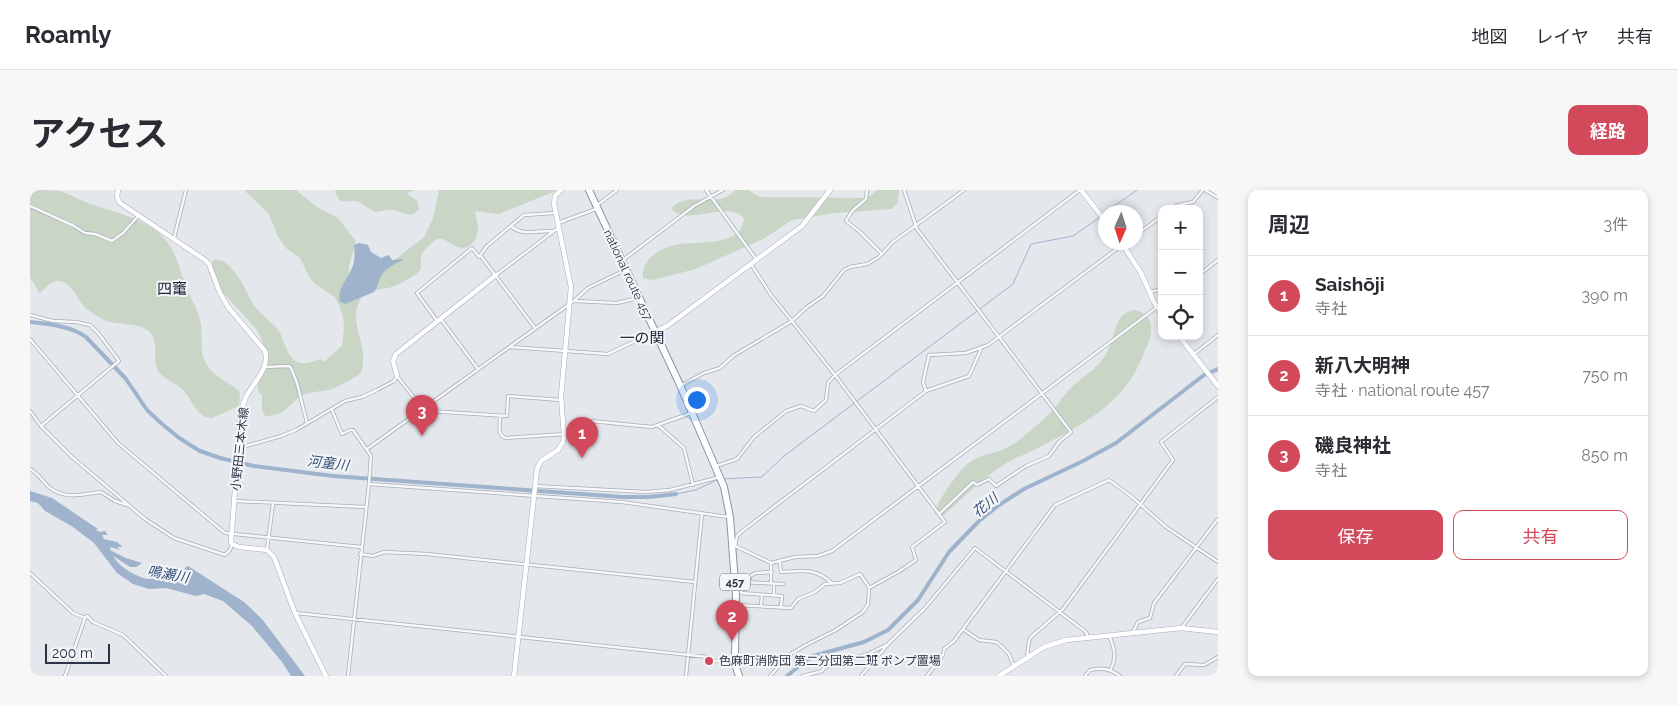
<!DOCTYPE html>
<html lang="ja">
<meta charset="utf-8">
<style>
:root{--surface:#fff;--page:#f7f7f7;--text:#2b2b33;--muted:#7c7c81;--line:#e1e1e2;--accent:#d1495b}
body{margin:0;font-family:Raleway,"Noto Sans JP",sans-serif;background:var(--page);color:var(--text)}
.controls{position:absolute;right:15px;top:15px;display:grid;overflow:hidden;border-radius:10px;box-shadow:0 2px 8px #0003}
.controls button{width:45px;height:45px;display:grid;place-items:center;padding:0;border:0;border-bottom:1px solid var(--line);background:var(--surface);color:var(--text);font:25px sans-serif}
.compass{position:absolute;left:1068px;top:15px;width:45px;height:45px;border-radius:50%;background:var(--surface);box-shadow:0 2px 8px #0003;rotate:183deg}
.scale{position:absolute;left:15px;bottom:12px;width:65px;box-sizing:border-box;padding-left:5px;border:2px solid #2b3445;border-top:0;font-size:14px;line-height:18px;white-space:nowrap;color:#2b3445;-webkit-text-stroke:4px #f4f6f9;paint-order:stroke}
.you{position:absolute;left:666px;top:209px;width:18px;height:18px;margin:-12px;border:4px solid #fff;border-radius:50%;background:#1a73e8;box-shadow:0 0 0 8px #1a73e833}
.badge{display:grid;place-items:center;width:32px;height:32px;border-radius:50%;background:var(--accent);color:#fff;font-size:16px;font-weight:700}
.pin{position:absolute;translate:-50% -41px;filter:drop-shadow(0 1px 2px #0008)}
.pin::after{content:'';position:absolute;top:26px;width:18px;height:15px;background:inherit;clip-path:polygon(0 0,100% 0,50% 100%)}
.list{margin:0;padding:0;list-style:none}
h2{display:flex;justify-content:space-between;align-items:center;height:65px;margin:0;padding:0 20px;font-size:21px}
h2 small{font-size:16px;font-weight:400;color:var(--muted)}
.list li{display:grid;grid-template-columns:32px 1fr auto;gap:15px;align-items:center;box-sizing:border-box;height:80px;padding:0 20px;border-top:1px solid var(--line)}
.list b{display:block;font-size:19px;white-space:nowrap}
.list p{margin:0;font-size:16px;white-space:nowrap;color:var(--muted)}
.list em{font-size:16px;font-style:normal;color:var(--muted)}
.actions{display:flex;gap:10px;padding:15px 20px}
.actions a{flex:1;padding:11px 0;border:1px solid var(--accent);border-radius:10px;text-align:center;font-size:18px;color:var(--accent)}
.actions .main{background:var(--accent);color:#fff}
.icon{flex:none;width:28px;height:28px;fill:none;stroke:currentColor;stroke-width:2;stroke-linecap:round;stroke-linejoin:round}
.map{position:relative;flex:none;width:1188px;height:486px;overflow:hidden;border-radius:10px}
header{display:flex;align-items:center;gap:30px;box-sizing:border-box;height:70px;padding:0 25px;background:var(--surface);border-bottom:1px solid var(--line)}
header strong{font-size:24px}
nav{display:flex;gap:28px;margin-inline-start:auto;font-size:18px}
.intro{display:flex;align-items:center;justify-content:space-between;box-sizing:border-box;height:120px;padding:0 30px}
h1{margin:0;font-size:35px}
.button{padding:12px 22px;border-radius:10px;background:var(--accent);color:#fff;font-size:18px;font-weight:700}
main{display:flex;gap:30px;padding:0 30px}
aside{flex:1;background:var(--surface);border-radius:10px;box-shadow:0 2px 8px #0003}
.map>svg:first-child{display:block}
.green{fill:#c9d6c5}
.water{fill:#9fb4cc}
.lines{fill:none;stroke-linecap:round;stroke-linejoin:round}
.stream{stroke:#9fb4cc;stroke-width:1}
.river{stroke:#9fb4cc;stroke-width:4}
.street-casing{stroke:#a9aeb7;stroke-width:4}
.secondary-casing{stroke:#a9aeb7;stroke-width:5.5}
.highway-casing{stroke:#8b94a3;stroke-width:8}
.street{stroke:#f7f8fa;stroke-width:2.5}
.secondary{stroke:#fff;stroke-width:4.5}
.highway{stroke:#fff;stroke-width:6}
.poi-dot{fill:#d1495b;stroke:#f4f6f9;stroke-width:2}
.labels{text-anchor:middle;stroke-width:4;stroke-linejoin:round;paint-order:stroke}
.shield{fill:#f4f6f9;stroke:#676e7b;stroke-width:1}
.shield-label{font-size:11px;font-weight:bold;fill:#2b3445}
.street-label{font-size:12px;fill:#2b3445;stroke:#f4f6f9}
.poi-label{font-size:12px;fill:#2b3445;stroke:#f4f6f9;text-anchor:start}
.water-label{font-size:14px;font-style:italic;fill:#34527a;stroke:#f4f6f9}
.quarter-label{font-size:15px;fill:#1d2536;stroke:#f4f6f9}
</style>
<header>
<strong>Roamly</strong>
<nav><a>地図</a><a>レイヤ</a><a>共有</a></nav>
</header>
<div class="intro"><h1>アクセス</h1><a class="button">経路</a></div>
<main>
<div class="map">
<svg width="1188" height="486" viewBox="0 0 1188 486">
<rect width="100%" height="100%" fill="#e4e7ec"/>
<path class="green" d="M0 0C9 0 22 0 30 1 40 4 49 10 58 13 82 22 112 27 131 45 145 58 149 78 156 96 160 107 166 116 169 127 175 143 167 160 177 175 184 187 199 192 209 201L210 207 209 216 182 228C167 228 162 210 153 200 146 192 132 190 127 179 123 168 128 155 122 145 112 130 86 137 72 129 66 125 58 121 53 115 47 108 41 92 30 91 21 89 16 99 9 103L4 93 0 88Z
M214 0H266L287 17 308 28 325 50C326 63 315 74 320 87L344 86 394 47 403 29 409 0H528L469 24 445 21C446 27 448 34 448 40 447 52 437 62 425 56 420 54 414 47 408 49 404 50 401 54 399 56 382 70 399 74 386 84 379 89 370 94 362 97 352 100 340 98 333 106 316 126 336 152 333 173 333 177 331 181 330 184 321 189 311 196 302 199 292 202 280 201 271 206 257 216 255 226 235 226L232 219V204H230C224 196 232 188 234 179 237 167 234 152 228 142 219 128 181 94 179 82 179 77 182 73 185 69 207 72 215 103 226 118 232 127 245 133 250 143 254 151 257 164 264 170 271 176 283 172 290 169L294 172 312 156 314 138 313 126 309 115 305 107 285 94 279 87 270 68 257 59 248 47 239 24Z
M305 0H385L377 3 387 11 389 19C381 30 373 21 362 20 357 19 351 22 345 22 340 20 336 16 331 13 320 7 309 19 305 0Z
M705 0H718L729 7 834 8 840 6 847 0H869L868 12 862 19 805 23 762 30 735 48 666 79 623 90 613 88C612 80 615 73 621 67 627 62 633 58 641 56 663 49 711 60 714 28 697 10 661 36 642 20L643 16C664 0 689 20 705 0Z
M1104 120C1115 122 1122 128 1121 140 1121 149 1116 157 1113 165 1095 215 1048 237 1004 260 993 265 981 270 970 277 950 291 933 308 915 324L911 326 905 324C905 313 931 278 940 272 951 264 965 264 976 258 990 251 1003 239 1015 228 1025 220 1031 208 1040 199 1052 186 1069 179 1077 162 1085 148 1084 123 1104 120Z"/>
<path class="water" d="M329 53 338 55 341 62 351 68 359 65 362 70 373 69V70C366 73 357 78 353 83 349 88 348 97 344 102L315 114 310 112C306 100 318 89 322 78 325 71 325 63 324 55Z
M0 301 22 308 68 339 66 340 70 342 75 341 78 345H72L74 349 87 352 93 357H87L90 360 81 357 80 360 96 368 112 373 106 377H100L83 366C89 377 106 387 118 389 122 387 126 385 130 384 139 381 150 384 158 376L214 412 232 429 275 486H261L252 472 222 436 193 411 174 404 166 406 136 398 119 399 103 394 87 383 64 353 43 337 15 321 8 313 0 311Z"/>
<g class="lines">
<path class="stream" d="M1076 22 1107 0
M692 289 731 287 734 285 754 266 983 94 1001 54 1043 46 1076 23
M646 304 666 300 689 289"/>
<path class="river" d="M0 132C18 134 41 136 56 147L96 189 117 220 132 234 148 247 160 255 170 261 190 268 224 276 303 286 593 307H619L646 304
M757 486 775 471 783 466 834 452 858 440 888 410 919 362 949 331 969 315 994 299 1053 271 1086 253 1174 185 1188 179"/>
<g class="street-casing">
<path id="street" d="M676 0 726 69
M837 0 836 9 822 21 816 31 829 41 852 64
M874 0 887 39 1041 242 1029 252 1019 266 996 276 966 296 959 289 947 295 943 292 909 324
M1175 0 1188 8
M0 16 44 36 55 43 65 44 82 51 93 43 109 25
M566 16 587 0
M1142 19 1148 15 1163 12 1173 0
M528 33 566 19
M481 36C492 47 509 40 523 41
M1106 45 1132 26
M144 48 156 0
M450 65 505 138
M593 70 664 16 693 0
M721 74 741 105 805 185 915 332 882 357 886 370 868 382 839 398
M466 85 528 38
M1169 85 1188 70
M1120 102 1132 99
M545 111 587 113 608 108
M0 125 23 131 46 132 60 135 69 144 89 171 11 236
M410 128 448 179
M407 131 387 103 442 58 449 67 457 56 494 25 525 23
M0 149 88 253 195 343 331 357
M480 157 578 164 624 142
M1164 164 1188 145
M234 177 259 176 261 178 267 193 277 233
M652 195 674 183 690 178 703 166 762 131 777 117 793 106 814 80 820 77 837 74 849 67 863 52 934 0
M896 201 893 192 899 165 936 163 958 155 1096 52
M302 220 312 244 320 240H323L341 266 339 294 318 486
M0 221 11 236 42 267 115 329 144 348 195 365 200 360 202 354
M470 226C470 234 467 246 476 248L551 243 554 242 561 231 622 237 661 223
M629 236 654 258 663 295
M209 258 251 246 266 240 315 211 332 207 347 200 364 191 367 186 393 219 399 221 477 226 478 206 531 210
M337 259 545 110 558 98 595 80
M686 276 707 269 724 247 756 221 771 216 784 221 796 210 798 193 805 185 1050 0
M0 279C11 285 12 292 20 298 36 310 54 304 71 302L85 311 97 315
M339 294 592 312 698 327
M505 296 616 302 640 300 690 287
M205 311 336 317
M703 355 741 373 765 367 788 366 802 361 1127 117
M705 356 707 346 711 342 896 201 939 186 952 157
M237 359 243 314
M330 364 343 366 354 362 397 364 665 392
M741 373V393
M750 373 751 382C772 381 784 377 802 393
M0 383 43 423 55 428 57 426 63 432 93 445 136 486
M720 393V386L726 383 742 382
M744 405V394
M707 415 761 418 768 409 785 402 795 394 810 393 830 384 839 397V402L838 414 833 422 806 440 776 455 759 465 740 486
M731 416 732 405
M751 417 752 406 711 403 712 392 754 394
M266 423 678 467 683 471 704 472
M1152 437 1188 389
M933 439 949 450 966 452 970 455 979 464 984 477
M1103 442 1108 432 1120 428 1124 413 1188 329
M1079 445C1084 457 1087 467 1081 479
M997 468 999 451 1001 447 1033 419 1143 270 1131 252 1188 207
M35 486 55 428
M656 486 672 324
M773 486 792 481 794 478 806 473 838 464 858 454
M831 486 859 453 895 418 945 358 1056 442 1058 447
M897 486 913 465 914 459 924 451 1025 315 1079 290 1102 307 1136 337 1188 372
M1055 486 1060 480C1073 477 1080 479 1090 486
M1146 486 1155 474 1174 475 1188 467"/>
</g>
<g class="secondary-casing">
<path id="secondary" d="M88 0 87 7 90 13 175 70 179 74 190 103 198 117 235 161C240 178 224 192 217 205 214 210 213 216 211 221L201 352 202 354 209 357 237 360 244 367 265 423 296 486
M1051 0 1076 32
M1091 52 1111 83 1124 112 1132 124
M624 142 637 136 772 36 800 0
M1149 146 1188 196
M367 186 363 171 366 164 466 85
M484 486 507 279 511 271 528 260 533 252 534 246 531 206 541 97 524 14 525 6 531 0
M969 486 1014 457 1036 450 1151 438 1188 442"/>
</g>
<g class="highway-casing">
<path id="highway" d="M559 0 650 195 694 297 700 327 706 406 705 466 706 477 709 486"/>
</g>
<use href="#street" class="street"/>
<use href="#secondary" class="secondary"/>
<use href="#highway" class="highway"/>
</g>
<circle class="poi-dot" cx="679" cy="471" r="5"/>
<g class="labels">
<rect class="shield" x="690" y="383.5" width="30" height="17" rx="4"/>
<g class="shield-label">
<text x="705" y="396">457</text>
</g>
<g class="street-label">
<text transform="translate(598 85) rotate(65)" y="4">national route 457</text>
<text transform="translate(210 259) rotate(-84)" y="4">小野田三本木線</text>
</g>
<g class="poi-label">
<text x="689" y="475">色麻町消防団 第二分団第二班 ポンプ置場</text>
</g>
<g class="water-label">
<text transform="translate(298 273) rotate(7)" y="5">河童川</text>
<text transform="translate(955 315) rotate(-39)" y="5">花川</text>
<text transform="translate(138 384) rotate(10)" y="5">鳴瀬川</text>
</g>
<g class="quarter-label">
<text x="142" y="104">四竃</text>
<text x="612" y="153">一の関</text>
</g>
</g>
</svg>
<div class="controls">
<button>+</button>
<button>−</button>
<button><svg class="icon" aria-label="locate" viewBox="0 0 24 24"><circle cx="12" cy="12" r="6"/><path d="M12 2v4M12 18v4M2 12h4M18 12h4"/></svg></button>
</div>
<svg class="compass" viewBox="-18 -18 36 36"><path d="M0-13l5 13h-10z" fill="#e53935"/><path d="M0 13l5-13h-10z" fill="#7c7c81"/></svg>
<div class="scale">200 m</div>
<div class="you"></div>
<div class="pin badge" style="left:552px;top:268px">1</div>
<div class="pin badge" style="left:702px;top:451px">2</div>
<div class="pin badge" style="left:392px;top:246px">3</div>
</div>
<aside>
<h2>周辺<small>3件</small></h2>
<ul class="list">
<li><span class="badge">1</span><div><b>Saishōji</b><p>寺社</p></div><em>390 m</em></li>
<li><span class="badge">2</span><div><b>新八大明神</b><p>寺社 · national route 457</p></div><em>750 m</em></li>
<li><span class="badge">3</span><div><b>磯良神社</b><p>寺社</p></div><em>850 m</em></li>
</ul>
<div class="actions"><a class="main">保存</a><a>共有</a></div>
</aside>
</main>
